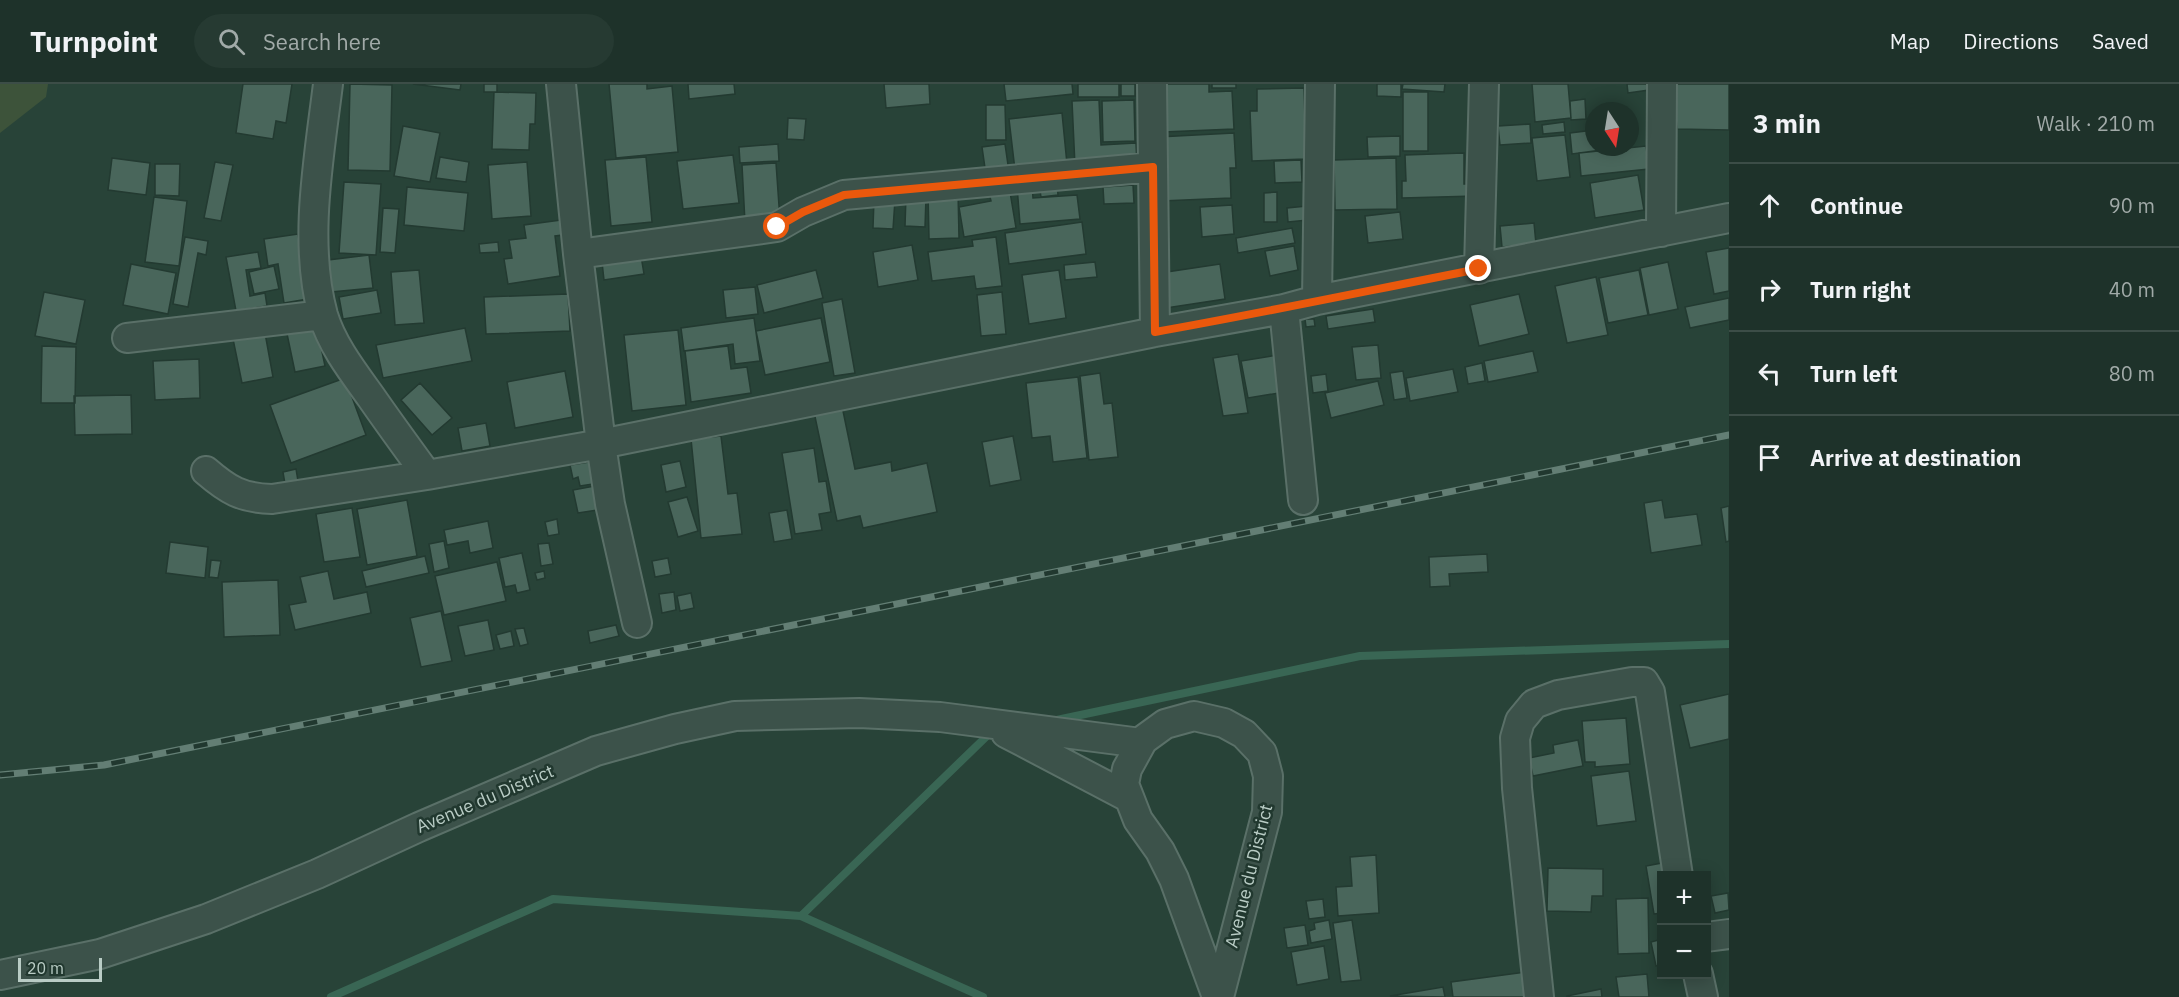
<!DOCTYPE html>
<meta charset="utf-8">
<style>
:root{--surface:#1e322a;--page:#263a32;--text:#f1f3f6;--muted:#a1aaa8;--line:#3c4d47}
body{margin:0;font-family:"IBM Plex Sans",sans-serif;background:var(--page);color:var(--text)}
.controls{position:absolute;right:18px;bottom:18px;display:grid;overflow:hidden;border-radius:0px;box-shadow:0 3px 15px #0003}
.controls button{width:54px;height:54px;display:grid;place-items:center;padding:0;border:0;border-bottom:2px solid var(--line);background:var(--surface);color:var(--text);font:30px sans-serif}
.compass{position:absolute;left:1585px;top:18px;width:54px;height:54px;border-radius:50%;background:var(--surface);box-shadow:0 3px 15px #0003;rotate:168deg}
.scale{position:absolute;left:18px;bottom:15px;width:84px;box-sizing:border-box;padding-left:6px;border:3px solid #b9ccc5;border-top:0;font-size:16px;line-height:21px;white-space:nowrap;color:#b9ccc5;-webkit-text-stroke:4px #21382f;paint-order:stroke}
.stop{position:absolute;width:18px;height:18px;margin:-14px;border:4px solid #ea580c;border-radius:50%;background:#fff}
.stop.end{background:#ea580c;border-color:#fff;box-shadow:0 2px 6px #0008}
.list{margin:0;padding:0;list-style:none}
h2{display:flex;justify-content:space-between;align-items:center;height:78px;margin:0;padding:0 24px;font-size:26px}
h2 small{font-size:20px;font-weight:400;color:var(--muted)}
.list li{display:grid;grid-template-columns:39px 1fr auto;gap:18px;align-items:center;box-sizing:border-box;height:84px;padding:0 24px;border-top:2px solid var(--line)}
.list b{display:block;font-size:22px;white-space:nowrap}
.list em{font-size:20px;font-style:normal;color:var(--muted)}
.icon{flex:none;width:33px;height:33px;fill:none;stroke:currentColor;stroke-width:2;stroke-linecap:round;stroke-linejoin:round}
.map{position:relative;flex:none;width:1729px;height:913px;overflow:hidden}
header{display:flex;align-items:center;gap:36px;box-sizing:border-box;height:84px;padding:0 30px;background:var(--surface);border-bottom:2px solid var(--line)}
header strong{font-size:28px}
nav{display:flex;gap:33px;margin-inline-start:auto;font-size:21px}
.search{width:420px;height:54px;background:var(--page);display:flex;align-items:center;gap:15px;box-sizing:border-box;padding:0 21px;border-radius:33px;color:var(--muted);font-size:22px}
main{display:flex}
aside{flex:1;background:var(--surface)}
.map>svg:first-child{display:block}
.green{fill:#3d533a}
.lines{fill:none;stroke-linecap:round;stroke-linejoin:round}
.stream{stroke:#396654;stroke-width:8}
.building{fill:#49665b;stroke:#233a31;stroke-width:1.5}
.street-casing{stroke:#5a7068;stroke-width:32}
.street{stroke:#3c524a;stroke-width:28}
.rail-casing{stroke:#637e74;stroke-width:7}
.rail{stroke:#21382f;stroke-width:4.5;stroke-dasharray:14;stroke-linecap:butt}
.route{stroke:#ea580c;stroke-width:8}
.labels{text-anchor:middle;stroke-width:5;stroke-linejoin:round;paint-order:stroke}
.street-label{font-size:18px;fill:#b9ccc5;stroke:#21382f}
</style>
<header>
<strong>Turnpoint</strong>
<div class="search"><svg class="icon" aria-label="search" viewBox="0 0 24 24"><circle cx="10" cy="10" r="6"/><path d="M15 15l6 6"/></svg>Search here</div>
<nav><a>Map</a><a>Directions</a><a>Saved</a></nav>
</header>
<main>
<div class="map">
<svg width="1729" height="913" viewBox="0 0 1729 913">
<rect width="100%" height="100%" fill="#284338"/>
<path class="green" d="M0 0H48L46 13 0 49Z"/>
<g class="lines">
<path class="stream" d="M1052 637 1360 572 1729 560
M801 832 989 650 996 649
M331 913 553 815 801 832 983 913"/>
</g>
<path class="building" d="M243 0H292L286 39 276 37 273 55 236 49Z
M350 0 392 1 390 87 348 86Z
M413 0H461L460 6Z
M484 0H497V8H484Z
M609 0H647V5L672 2 678 68 616 74Z
M688 0H734L735 10 689 15Z
M884 0H929L930 20 886 24Z
M1004 0H1072L1073 10 1006 17Z
M1078 0H1119V13H1078Z
M1121 0H1135V12H1121Z
M1161 0H1209V8L1232 7 1234 45 1163 48Z
M1212 0H1236V4H1212Z
M1377 0H1401V13L1377 12Z
M1403 0H1445L1444 8 1402 5Z
M1532 0H1568L1571 34 1535 38Z
M1627 0H1649V6L1628 9Z
M1673 0H1729V46L1677 45Z
M1304 4 1306 75 1252 77 1250 27H1257V5Z
M494 8 536 9 535 40H530L529 66 492 65Z
M1403 8H1428V67H1403Z
M1585 15 1586 35 1571 36 1570 17Z
M1099 16 1101 61 1136 59 1137 80 1075 82 1072 17Z
M1134 16 1135 57 1103 58 1102 17Z
M986 21H1005L1006 56H986Z
M1062 29 1067 80 1015 86 1009 35Z
M788 34 806 35 804 56 787 55Z
M1564 38 1565 48 1543 50 1542 41Z
M1530 40 1531 59 1500 61 1498 42Z
M403 42 440 49 430 98 394 92Z
M1594 46V63H1608L1609 65 1572 70 1570 49Z
M1234 49 1236 84H1230L1231 114 1161 117 1158 53Z
M1565 51 1570 93 1537 97 1532 54Z
M1400 52V72L1368 73 1367 53Z
M778 60 779 77 740 79 739 63Z
M1005 60 1009 88 986 91 982 63Z
M1646 62 1649 85 1581 92 1579 69Z
M1464 69V100H1476V112L1402 114V97H1406L1405 71Z
M733 71 739 119 683 125 677 77Z
M440 73 469 78 466 98 436 94Z
M646 73 652 138 611 142 605 76Z
M112 74 150 79 146 111 108 106Z
M1396 74 1397 125 1335 126 1334 76Z
M1301 76 1302 98 1275 99 1274 77Z
M215 78 233 81 221 137 204 134Z
M527 78 531 132 492 135 488 81Z
M776 79 780 136 745 139 742 81Z
M155 80H180L179 112 155 111Z
M1638 91 1644 126 1595 134 1590 99Z
M344 98 381 100 376 171 339 169Z
M1057 99 1058 111 1041 113 1039 100Z
M1032 101 1033 114 1077 111 1080 135 1020 140 1017 102Z
M1133 101 1134 119 1104 120 1103 103Z
M1009 102 1016 144 964 153 959 123 991 117 988 105Z
M407 103 468 109 464 147 404 141Z
M958 107 959 154 929 155 928 108Z
M1277 108V138H1264V109Z
M906 112 926 113 925 143 905 142Z
M154 113 187 117 179 182 145 178Z
M874 115 895 116 893 145 873 144Z
M1232 121 1234 150 1202 153 1200 123Z
M1307 122 1308 136 1288 138 1287 124Z
M383 124 399 125 395 169 380 168Z
M1400 128 1403 155 1368 159 1365 132Z
M561 136 563 151 555 152 560 192 508 200 504 175 512 174 509 156 526 154 524 141Z
M1082 138 1086 170 1009 180 1005 149Z
M1534 139 1536 160 1502 163 1500 142Z
M1292 144 1295 159 1238 169 1236 154Z
M298 150 308 215 284 219 278 180 268 182 264 155Z
M185 153 208 157 206 171 198 169 188 223 173 220Z
M996 153 1002 202 976 205 974 192 932 197 928 168 973 162 972 156Z
M498 158 499 168 480 169 479 160Z
M912 161 918 196 878 203 873 168Z
M1294 162 1298 186 1270 192 1265 167Z
M1729 164V207L1714 210 1706 168Z
M258 168 261 184 246 186 250 212 265 209 267 222 236 227 226 173Z
M369 171 373 204 331 208 328 176Z
M641 172 644 190 604 196 602 178Z
M1095 178 1097 193 1065 196 1064 181Z
M1668 178 1678 225 1649 231 1640 184Z
M131 180 176 189 168 230 123 221Z
M1220 180 1225 215 1166 224 1160 189Z
M274 182 279 205 254 210 249 188Z
M419 186 424 239 395 241 391 188Z
M816 186 823 214 764 229 757 201Z
M1059 186 1066 234 1029 240 1022 191Z
M1639 186 1648 231 1608 239 1599 194Z
M1596 193 1608 251 1567 259 1555 202Z
M755 203 758 230 726 234 723 206Z
M377 206 381 229 343 235 339 213Z
M44 208 85 216 76 260 35 252Z
M1002 208 1006 250 981 252 977 211Z
M568 210 570 247 486 250 484 213Z
M1519 210 1529 250 1479 262 1470 221Z
M1729 214V236L1690 244 1685 223Z
M842 215 855 289 834 292 822 219Z
M1373 225 1375 238 1328 245 1326 232Z
M754 234 760 277 735 280 733 260 684 267 681 244Z
M821 234 830 278 765 291 756 247Z
M1305 235H1314L1315 242 1306 243Z
M316 239 325 282 295 288 286 245Z
M465 244 472 277 383 294 376 261Z
M678 246 686 321 632 327 624 251Z
M265 249 273 293 242 299 233 255Z
M1378 261 1381 294 1356 296 1352 263Z
M42 262 76 263 75 319H41Z
M728 262 731 285 747 283 751 309 691 318 685 267Z
M1533 267 1538 288 1488 298 1484 277Z
M1238 270 1248 329 1223 332 1213 274Z
M1278 271 1285 308 1248 314 1241 277Z
M199 275 200 314 155 316 153 277Z
M1482 279 1485 297 1468 300 1465 283Z
M1453 285 1458 308 1410 317 1406 294Z
M565 287 573 333 515 344 507 298Z
M1403 287 1407 314 1394 316 1390 289Z
M1100 289 1104 320 1112 319 1118 373 1089 376 1080 292Z
M1326 290 1328 307 1313 309 1311 292Z
M1078 293 1087 374 1053 378 1050 352 1032 354 1026 299Z
M345 294 366 351 291 379 270 321Z
M1378 297 1384 321 1331 334 1325 309Z
M420 299 452 334 432 351 401 316Z
M131 311 132 350 75 351 74 312Z
M842 322 855 385 891 378 892 387 927 379 937 428 863 444 860 432 837 437 814 328Z
M486 339 490 362 462 367 458 344Z
M721 352 728 410 737 409 742 450 701 454 691 355Z
M1013 352 1021 396 990 402 982 358Z
M814 364 819 398 826 397 831 428 819 430 822 446 795 450 782 369Z
M680 377 686 403 666 408 661 381Z
M589 378 593 400 580 402 578 393 573 395 570 381Z
M296 385 298 397 285 400 283 388Z
M600 401 604 425 578 429 573 406Z
M687 413 698 447 678 453 668 418Z
M407 416 417 472 367 481 357 425Z
M1662 416 1665 434 1697 430 1702 461 1651 469 1644 419Z
M1729 422V457L1726 458 1721 424Z
M352 424 360 473 324 478 316 430Z
M787 426 792 455 774 458 769 429Z
M557 435 559 450 548 452 545 438Z
M488 437 493 464 470 469 468 457 447 461 444 446Z
M444 457 449 484 434 488 429 460Z
M170 458 208 463 205 494 166 489Z
M549 459 553 480 541 482 538 460Z
M522 469 530 506 517 509 515 501 505 503 499 474Z
M1487 470 1488 488 1449 490 1450 502 1430 503 1429 473Z
M425 472 429 489 366 503 362 487Z
M668 474 671 490 655 493 652 477Z
M211 476 221 477 218 494 209 493Z
M497 478 506 517 444 531 435 492Z
M328 487 334 515 367 508 371 529 295 546 289 521 306 518 300 493Z
M544 487 545 494 537 496 535 489Z
M278 496 280 551 224 553 222 498Z
M674 508 676 526 662 529 659 510Z
M691 509 694 524 680 527 677 512Z
M441 527 452 577 421 583 410 534Z
M488 536 494 566 465 572 458 542Z
M616 541 619 552 590 559 588 547Z
M524 544 528 560 520 562 515 545Z
M511 547 514 562 500 565 496 551Z
M1729 610V655L1690 664 1680 621Z
M1626 634 1630 680 1595 683V678H1585L1582 637Z
M1578 656 1583 682 1533 692 1529 674 1554 669 1553 661Z
M1629 687 1636 737 1597 742 1591 692Z
M1376 771 1379 829 1338 832 1336 803 1352 802 1350 773Z
M1662 779 1664 792H1662V829L1654 830 1646 782Z
M1548 784 1603 785V812H1592L1591 828 1547 827Z
M1728 809 1729 826 1715 829 1711 812Z
M1648 814 1649 869 1618 870 1616 815Z
M1323 815 1325 833 1309 835 1306 817Z
M1329 836 1332 855 1311 859 1309 847 1315 845 1314 839Z
M1352 836 1361 896 1341 898 1333 839Z
M1305 841 1308 861 1287 864 1284 844Z
M1662 855V881L1656 882 1651 858Z
M1324 862 1329 895 1297 901 1291 868Z
M1526 888 1530 913H1453L1451 898Z
M1647 890 1649 913H1619L1616 893Z
M1443 903 1445 913 1390 912Z
M1601 905 1602 913H1567V912Z"/>
<g class="lines">
<g class="street-casing">
<path id="street" d="M328 0C319 74 303 158 323 231 332 261 353 288 371 313 389 339 408 365 427 391
M561 0 578 170 601 360 610 420 637 539
M1152 0 1155 248
M1661 148 1662 0
M578 170 777 143 803 128 844 111 1153 83
M1479 185 1484 0
M1317 216 1320 0
M1284 225 1303 416
M127 254 323 231
M206 387C228 406 241 414 272 415L427 391 601 360 1155 248 1284 225 1317 216 1729 134
M1006 649 1128 713
M1706 853 1729 850
M1698 890 1703 913
M0 891 100 870 206 835 317 790 419 743 596 667 675 645 735 632 859 629 940 633 1141 659
M1217 913 1174 795 1160 767 1138 736 1124 700 1127 685 1143 656 1165 640 1194 632 1224 639 1244 650 1262 669 1268 692 1267 728 1219 913
M1539 913 1517 704 1515 654 1520 637 1534 620 1558 611 1632 598H1644L1650 608 1678 792"/>
</g>
<use href="#street" class="street"/>
<g class="rail-casing">
<path id="rail" d="M0 691 104 681 1729 351"/>
</g>
<use href="#rail" class="rail"/>
</g>
<g class="lines">
<path class="route" d="M777 143 803 128 844 111 1153 83 1155 248C1263 229 1371 206 1479 185"/>
</g>
<g class="labels">
<g class="street-label">
<text transform="translate(485 715) rotate(-23)" y="6">Avenue du District</text>
<text transform="translate(1249 792) rotate(-76)" y="6">Avenue du District</text>
</g>
</g>
</svg>
<div class="controls">
<button>+</button>
<button>−</button>
</div>
<svg class="compass" viewBox="-18 -18 36 36"><path d="M0-13l5 13h-10z" fill="#e53935"/><path d="M0 13l5-13h-10z" fill="#a1aaa8"/></svg>
<div class="scale">20 m</div>
<div class="stop" style="left:777px;top:143px"></div>
<div class="stop end" style="left:1479px;top:185px"></div>
</div>
<aside>
<h2>3 min<small>Walk · 210 m</small></h2>
<ul class="list">
<li><svg class="icon" aria-label="ahead" viewBox="0 0 24 24"><path d="M12 20V5M6 11l6-6 6 6"/></svg><div><b>Continue</b></div><em>90 m</em></li>
<li><svg class="icon" aria-label="right" viewBox="0 0 24 24"><path d="M7 20v-9h11M14 6l5 5-5 5"/></svg><div><b>Turn right</b></div><em>40 m</em></li>
<li><svg class="icon" aria-label="left" viewBox="0 0 24 24"><path d="M17 20v-9H6M10 6l-5 5 5 5"/></svg><div><b>Turn left</b></div><em>80 m</em></li>
<li><svg class="icon" aria-label="arrive" viewBox="0 0 24 24"><path d="M6 21V4h12l-3 4 3 4H6"/></svg><div><b>Arrive at destination</b></div></li>
</ul>
</aside>
</main>
